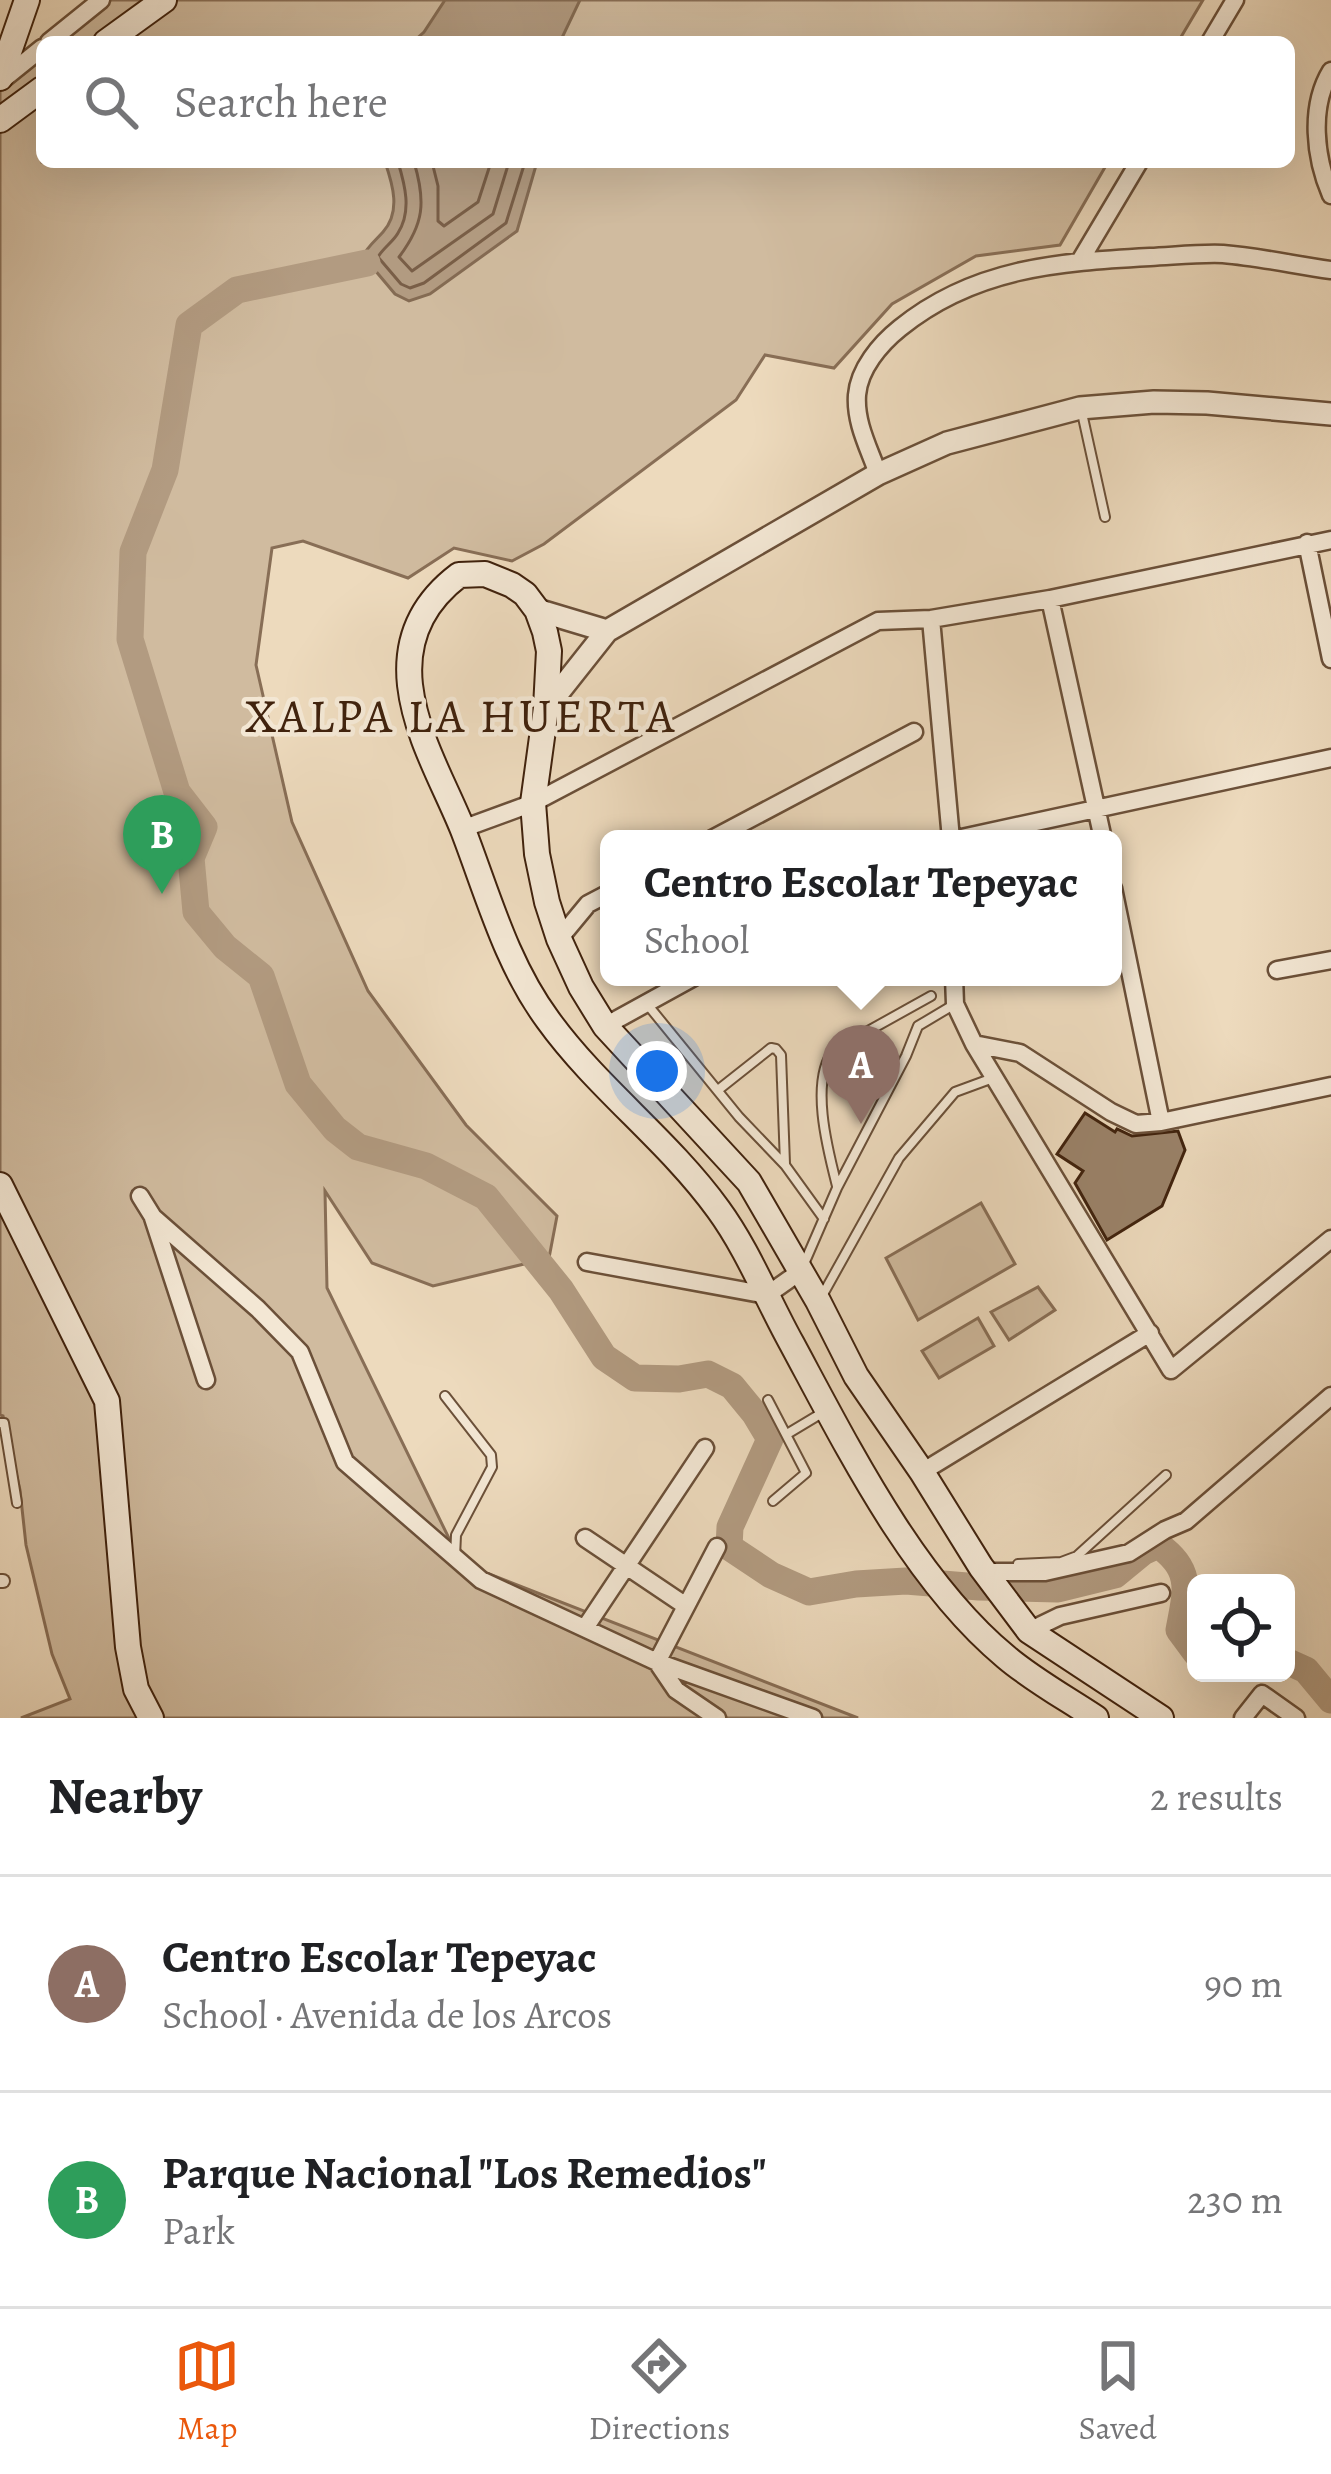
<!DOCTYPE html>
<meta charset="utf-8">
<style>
:root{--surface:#fff;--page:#f2f2f2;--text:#202124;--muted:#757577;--line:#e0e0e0;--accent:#ea580c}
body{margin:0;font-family:Alegreya,serif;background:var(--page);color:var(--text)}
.controls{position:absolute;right:36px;bottom:36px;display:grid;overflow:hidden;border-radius:18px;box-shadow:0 12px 48px #0002}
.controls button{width:108px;height:108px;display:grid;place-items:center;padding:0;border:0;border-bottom:3px solid var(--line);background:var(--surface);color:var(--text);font:60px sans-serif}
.you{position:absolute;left:657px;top:1071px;width:42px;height:42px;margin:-30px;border:9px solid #fff;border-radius:50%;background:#1a73e8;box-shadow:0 0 0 18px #1a73e833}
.badge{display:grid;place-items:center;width:78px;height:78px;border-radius:50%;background:var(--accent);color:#fff;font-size:39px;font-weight:700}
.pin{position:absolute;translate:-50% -99px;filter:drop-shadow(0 3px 6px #0008)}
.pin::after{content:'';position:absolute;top:63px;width:42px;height:36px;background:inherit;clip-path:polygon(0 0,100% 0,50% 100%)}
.popup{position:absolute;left:600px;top:830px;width:522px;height:156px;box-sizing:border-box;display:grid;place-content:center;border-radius:18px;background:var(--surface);filter:drop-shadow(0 3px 9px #0005);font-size:39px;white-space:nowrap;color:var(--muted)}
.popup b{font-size:45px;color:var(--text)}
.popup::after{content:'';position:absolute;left:50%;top:100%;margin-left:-24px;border:24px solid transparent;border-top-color:var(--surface)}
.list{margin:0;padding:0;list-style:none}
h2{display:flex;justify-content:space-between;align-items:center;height:156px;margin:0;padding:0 48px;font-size:51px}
h2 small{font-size:39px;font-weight:400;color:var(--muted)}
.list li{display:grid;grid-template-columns:78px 1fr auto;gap:36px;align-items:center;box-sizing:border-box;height:216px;padding:0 48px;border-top:3px solid var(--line)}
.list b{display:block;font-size:45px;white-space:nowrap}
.list p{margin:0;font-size:39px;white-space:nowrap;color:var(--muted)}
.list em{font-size:39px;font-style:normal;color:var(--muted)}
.icon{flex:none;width:66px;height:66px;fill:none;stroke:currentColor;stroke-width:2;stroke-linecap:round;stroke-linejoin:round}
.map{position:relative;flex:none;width:1331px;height:1718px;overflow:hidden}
.search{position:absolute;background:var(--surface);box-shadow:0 12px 48px #0002;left:36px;right:36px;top:36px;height:132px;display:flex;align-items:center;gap:30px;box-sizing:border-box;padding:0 42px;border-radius:18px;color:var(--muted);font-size:45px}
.sheet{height:588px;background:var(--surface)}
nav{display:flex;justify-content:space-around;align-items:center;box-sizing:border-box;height:168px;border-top:3px solid var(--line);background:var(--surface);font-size:33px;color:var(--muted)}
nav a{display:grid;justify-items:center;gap:6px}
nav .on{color:var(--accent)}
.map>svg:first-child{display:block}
.green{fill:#d0bb9f;stroke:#886e56;stroke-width:3}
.water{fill:#b29b81;stroke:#846b53;stroke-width:3}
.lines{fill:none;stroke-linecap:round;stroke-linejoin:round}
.shore{stroke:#795e47;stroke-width:3}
.river{stroke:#b29b81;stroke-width:27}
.building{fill:#9a8269;stroke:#40220d;stroke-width:3}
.service-casing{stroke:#6b5039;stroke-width:12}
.pedestrian-casing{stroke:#6b5039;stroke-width:16}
.minor-casing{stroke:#6b5039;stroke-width:21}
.tertiary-casing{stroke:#6b5039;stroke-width:26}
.secondary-casing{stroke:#40220d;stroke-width:28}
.service{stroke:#f3e7d4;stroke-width:8}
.pedestrian{stroke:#f3e7d4;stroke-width:12}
.minor{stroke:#f3e7d4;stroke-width:16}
.tertiary{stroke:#f3e7d4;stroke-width:21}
.secondary{stroke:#f3e7d4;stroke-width:24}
.labels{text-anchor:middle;stroke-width:9;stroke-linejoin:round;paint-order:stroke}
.neighbourhood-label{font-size:48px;letter-spacing:3px;fill:#40220d;stroke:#f3e7d4}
</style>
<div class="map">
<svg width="1331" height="1718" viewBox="0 0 1331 1718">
<rect width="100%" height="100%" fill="#eddabd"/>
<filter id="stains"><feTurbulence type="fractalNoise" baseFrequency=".00167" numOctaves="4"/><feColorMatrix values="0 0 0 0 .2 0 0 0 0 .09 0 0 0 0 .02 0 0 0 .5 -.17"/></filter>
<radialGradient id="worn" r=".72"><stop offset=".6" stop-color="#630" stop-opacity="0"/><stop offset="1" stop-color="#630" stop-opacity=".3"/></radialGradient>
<path class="green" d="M110 0H1203L1178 42H59Z
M42 56V162H1108L1060 245 976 256 892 304 834 368 765 355 736 400 544 544 512 561 454 548 408 578 303 541 272 548 256 665 292 822 368 991 466 1125 557 1216 549 1258 433 1286 372 1263 325 1191 327 1288 461 1563 858 1718H21L70 1699 52 1654 26 1545 20 1490 3 1416 0 1415V89Z
M981 1203 1015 1264 918 1320 886 1258Z
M1038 1287 1055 1310 1009 1340 991 1312Z
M978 1318 994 1346 939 1378 922 1351Z"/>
<path class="water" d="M445 0H580L560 42H413L424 32Z
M385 162H537L517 231 430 294 409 301 395 294 363 256C368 246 375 241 383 232 401 212 393 185 385 162Z"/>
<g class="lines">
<path class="shore" d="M398 162C405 185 412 211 398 233 393 242 383 248 378 257L401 284 410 288 424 283 506 223 525 162
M414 162C426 202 424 224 399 257L412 271 493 214 509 162
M432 162 438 186V221L444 226 478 202 491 162"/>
<path class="river" d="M367 263 237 290 189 325 165 470 133 552 130 639 177 792 204 827 191 858 196 912 225 947 261 976 298 1084 335 1129 358 1147 426 1166 486 1197 561 1290 604 1357 635 1378 679 1379 708 1374 732 1386 755 1414 770 1439 730 1527 729 1547 771 1575 809 1592 856 1584 906 1581 979 1587 1058 1589 1115 1575 1143 1552 1158 1545C1194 1570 1186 1592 1179 1630L1196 1653
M1286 1661 1306 1670 1331 1700"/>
</g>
<path class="building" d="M1085 1113 1115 1132 1117 1129 1132 1136 1178 1131 1185 1150 1162 1206 1107 1240 1075 1183 1083 1171 1057 1154Z"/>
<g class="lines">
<g class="service-casing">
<path id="service" d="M1082 413 1105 517
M647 1004 739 1117 785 1165 824 1219
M718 1090 771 1048 776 1049 781 1055 785 1164
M837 1186C828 1151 809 1080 834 1050L931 996
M804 1264 837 1188 906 1056 918 1026 955 1004
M822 1296 899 1158 955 1092 993 1078
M445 1396 491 1455 492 1467 456 1535 455 1557
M768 1400 806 1473 773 1501
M0 1423H4L17 1503
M787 1434 822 1413
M1018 1564 1061 1562 1077 1556 1166 1475"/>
</g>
<g class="pedestrian-casing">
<path id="pedestrian" d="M0 1581H3"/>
</g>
<g class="minor-casing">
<path id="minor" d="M49 42 101 0
M1210 42 1235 0
M1331 71C1309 107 1315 158 1331 195
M1 81 42 48
M1080 261 1139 162
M878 474C869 448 855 423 857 395 859 369 880 344 900 328 974 268 1058 262 1150 257 1173 256 1199 253 1223 254 1259 257 1295 265 1331 270
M1307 543 1331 659
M1050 599 1103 839
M931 619 951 839
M462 829 533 803 878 621 931 619 1050 599 1331 540
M712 839 914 732
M957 839 1331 758
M1113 888 1161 1122
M559 939 588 904 609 893
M1277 970 1331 960
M954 977 955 1004 974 1044 1171 1370 1331 1239
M605 1026 694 977
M974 1044 1020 1053 1111 1112 1136 1124 1161 1122 1331 1086
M140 1196 153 1217 258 1309 300 1352 345 1462 481 1580 657 1662 676 1690 717 1718
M153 1218 206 1380
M587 1262 767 1295 801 1271
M922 1472 1150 1333
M585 1538 686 1606
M717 1547 657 1662 813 1718
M987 1572H1045L1129 1553 1165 1530 1186 1521 1331 1396
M585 1628 705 1448
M1029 1631 1060 1616 1161 1593
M1243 1718 1262 1694 1296 1718"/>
</g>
<g class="tertiary-casing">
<path id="tertiary" d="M537 610 607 631
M546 708 607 631 878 474 947 443 1080 408 1154 402 1207 403 1331 414"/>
</g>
<g class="secondary-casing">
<path id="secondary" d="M106 42 164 0
M0 78 27 0
M0 120 42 89
M0 1185 107 1401 128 1647 136 1689 151 1718
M1096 1718C1066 1698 1033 1680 1006 1657 914 1581 848 1448 792 1344 767 1299 748 1250 718 1209 668 1140 597 1088 548 1020 506 963 488 895 463 830 444 783 416 737 410 685 405 639 422 603 459 575L485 574 512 585 525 594 537 610 545 632 549 651 546 708 533 803 537 854 547 902 559 939 581 987 605 1026 749 1182 818 1301 856 1376 922 1472 981 1567 1029 1631 1161 1718"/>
</g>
<use href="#service" class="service"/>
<use href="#pedestrian" class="pedestrian"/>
<use href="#minor" class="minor"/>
<use href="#tertiary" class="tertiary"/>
<use href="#secondary" class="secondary"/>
</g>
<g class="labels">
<g class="neighbourhood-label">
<text x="461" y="732">XALPA LA HUERTA</text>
</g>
</g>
<rect width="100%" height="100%" filter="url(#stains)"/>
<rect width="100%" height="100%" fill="url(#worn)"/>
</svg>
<div class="controls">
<button><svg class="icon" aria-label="locate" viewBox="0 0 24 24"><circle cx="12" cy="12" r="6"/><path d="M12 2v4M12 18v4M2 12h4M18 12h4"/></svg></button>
</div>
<div class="you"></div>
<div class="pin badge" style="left:861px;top:1124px;background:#8d6e63">A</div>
<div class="popup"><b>Centro Escolar Tepeyac</b>School</div>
<div class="pin badge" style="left:162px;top:894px;background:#2e9e5b">B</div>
<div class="search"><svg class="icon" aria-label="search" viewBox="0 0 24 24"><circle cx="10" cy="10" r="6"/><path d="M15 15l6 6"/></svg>Search here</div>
</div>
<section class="sheet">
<h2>Nearby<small>2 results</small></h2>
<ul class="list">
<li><span class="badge" style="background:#8d6e63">A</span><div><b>Centro Escolar Tepeyac</b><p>School · Avenida de los Arcos</p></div><em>90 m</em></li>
<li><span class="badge" style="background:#2e9e5b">B</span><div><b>Parque Nacional &quot;Los Remedios&quot;</b><p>Park</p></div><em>230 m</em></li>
</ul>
</section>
<nav>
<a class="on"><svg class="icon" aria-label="map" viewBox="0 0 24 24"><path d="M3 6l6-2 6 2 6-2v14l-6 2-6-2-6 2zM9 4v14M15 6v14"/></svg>Map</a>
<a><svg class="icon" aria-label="directions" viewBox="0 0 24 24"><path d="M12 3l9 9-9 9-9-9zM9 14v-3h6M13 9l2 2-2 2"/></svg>Directions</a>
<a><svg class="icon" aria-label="saved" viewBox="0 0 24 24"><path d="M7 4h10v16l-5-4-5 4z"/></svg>Saved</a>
</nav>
